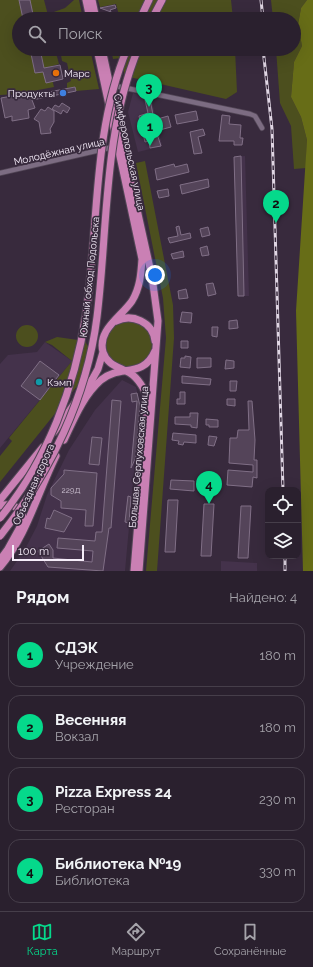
<!DOCTYPE html>
<html lang="ru">
<meta charset="utf-8">
<style>
:root{--surface:#2a202e;--page:#362d3a;--text:#f1f3f6;--muted:#a5a3aa;--line:#463e4a;--accent:#05d98b}
body{margin:0;font-family:Raleway,sans-serif;background:var(--page);color:var(--text)}
.controls{position:absolute;right:12px;bottom:12px;display:grid;overflow:hidden;border-radius:8px;box-shadow:0 4px 16px #0002}
.controls button{width:36px;height:36px;display:grid;place-items:center;padding:0;border:0;border-bottom:1px solid var(--line);background:var(--surface);color:var(--text);font:20px sans-serif}
.scale{position:absolute;left:12px;bottom:10px;width:72px;box-sizing:border-box;padding-left:4px;border:2px solid #f6edfa;border-top:0;font-size:11px;line-height:14px;white-space:nowrap;color:#f6edfa;-webkit-text-stroke:3px #382a3d;paint-order:stroke}
.you{position:absolute;left:155px;top:275px;width:14px;height:14px;margin:-10px;border:3px solid #fff;border-radius:50%;background:#1a73e8;box-shadow:0 0 0 6px #1a73e833}
.badge{display:grid;place-items:center;width:26px;height:26px;border-radius:50%;background:var(--accent);color:#111;font-size:13px;font-weight:700}
.pin{position:absolute;translate:-50% -33px;filter:drop-shadow(0 1px 2px #0008)}
.pin::after{content:'';position:absolute;top:21px;width:14px;height:12px;background:inherit;clip-path:polygon(0 0,100% 0,50% 100%)}
.list{margin:0;padding:0;list-style:none}
h2{display:flex;justify-content:space-between;align-items:center;height:52px;margin:0;padding:0 16px;font-size:17px}
h2 small{font-size:13px;font-weight:400;color:var(--muted)}
.list li{display:grid;grid-template-columns:26px 1fr auto;gap:12px;align-items:center;box-sizing:border-box;height:64px;margin:0 8px 8px;padding:0 8px;border:1px solid var(--line);border-radius:12px}
.list b{display:block;font-size:15px;white-space:nowrap}
.list p{margin:0;font-size:13px;white-space:nowrap;color:var(--muted)}
.list em{font-size:13px;font-style:normal;color:var(--muted)}
.icon{flex:none;width:22px;height:22px;fill:none;stroke:currentColor;stroke-width:2;stroke-linecap:round;stroke-linejoin:round}
.map{position:relative;flex:none;width:313px;height:571px;overflow:hidden}
.search{position:absolute;background:var(--surface);box-shadow:0 4px 16px #0002;left:12px;right:12px;top:12px;height:44px;display:flex;align-items:center;gap:10px;box-sizing:border-box;padding:0 14px;border-radius:22px;color:var(--muted);font-size:15px}
.sheet{height:340px;background:var(--surface)}
nav{display:flex;justify-content:space-around;align-items:center;box-sizing:border-box;height:56px;border-top:1px solid var(--line);background:var(--surface);font-size:11px;color:var(--muted)}
nav a{display:grid;justify-items:center;gap:2px}
nav .on{color:var(--accent)}
.map>svg:first-child{display:block}
.built{fill:#44324b}
.green{fill:#4c4f1e}
.forest{fill:#676d17}
.building{fill:#544459;stroke:#806f86}
.lines{fill:none;stroke-linecap:round;stroke-linejoin:round}
.street-casing{stroke:#534757;stroke-width:6}
.primary-casing{stroke:#534757;stroke-width:9}
.street{stroke:#7c6c82;stroke-width:4.5}
.primary{stroke:#ca80b4;stroke-width:7}
.rail-casing{stroke:#e0d6e4;stroke-width:3}
.rail{stroke:#382a3d;stroke-width:1.5;stroke-dasharray:4.5;stroke-linecap:butt}
.primary-bridge-casing{stroke:#534757;stroke-width:9;stroke-linecap:butt}
.primary-bridge{stroke:#ca80b4;stroke-width:7}
.food-dot{fill:#e8710a;stroke:#382a3d;stroke-width:1.5}
.shop-dot{fill:#3f7fe0;stroke:#382a3d;stroke-width:1.5}
.culture-dot{fill:#0f9aa8;stroke:#382a3d;stroke-width:1.5}
.labels{text-anchor:middle;stroke-width:3.5;stroke-linejoin:round;paint-order:stroke}
.number-label{font-size:8px;fill:#cec3d2}
.poi-label{font-size:10px;fill:#f6edfa;stroke:#382a3d;text-anchor:start}
.street-label{font-size:10px;fill:#f6edfa;stroke:#382a3d}
</style>
<div class="map">
<svg width="313" height="571" viewBox="0 0 313 571">
<rect width="100%" height="100%" fill="#382a3d"/>
<path class="built" d="M133 93 151 97 162 146 138 152 128 112Z
M245 156 249 296H238L234 157Z
M45 342 72 361 0 448V364L8 355 37 352Z
M122 380 136 387 140 406 125 571H10L24 551 37 526 47 495 69 450 95 410Z
M221 561 257 563V571H221Z"/>
<path class="green" d="M0 0H44L49 19H19V49H55L59 64 49 67 54 87 17 94 0 95Z
M74 0H79L83 19H52L51 13 65 8Z
M98 0H231L233 19H120L116 4 100 7Z
M271 0H307L301 8 298 25 302 46 294 62 291 97 301 117 307 140 306 168 294 169 291 126 280 103 276 49H294V19H273Z
M60 49H90L99 89 76 91 75 87 67 88V83L71 81 67 63 62 61Z
M111 49H235L237 92 226 99 125 76 121 58 113 59Z
M145 161 173 305 174 338 157 571H146L166 338 163 298 136 163Z
M106 344a23 23 0 1 1 46 0a23 23 0 1 1-46 0Z
M16 336a11 11 0 1 1 22 0a11 11 0 1 1-22 0Z
M57 337 85 341 93 356 90 370 0 482V456L12 441 9 438 72 361 52 345 45 342Z"/>
<path class="forest" d="M307 0H313V571H303L296 311 307 140 301 117 291 97 294 62 302 46 298 25 301 8Z"/>
<path class="building" d="M19 0H30L34 19H23Z
M115 5 116 8 110 10 111 12 100 8Z
M30 49H40L44 68 60 65 63 79 46 83 43 72 35 73Z
M75 87 76 91 32 100 35 108 28 110 29 118 12 121V116L5 118 1 98 12 96 17 98Z
M150 99 154 120 168 116 171 127 156 131 161 146 150 148 149 141 145 142 139 116 148 113 145 100Z
M62 103 70 108 67 113 63 110 61 114 52 109 55 105 59 107Z
M48 107 54 111V122L50 129 51 133 41 134 39 122 34 119 41 109 45 111Z
M196 111 198 120 177 124 175 115Z
M222 115 230 116 229 124 241 125 240 138H243L242 145H234V141H219Z
M203 129 205 135 198 137 202 153 194 154 190 132Z
M241 156 244 296H238L234 157Z
M174 164 175 167 187 164 189 172 157 180 155 169Z
M208 179 209 187 182 194 180 185Z
M168 189 169 196 159 198 157 191Z
M179 226 181 235 190 233 191 238 170 243 168 238 178 236 176 227Z
M208 227 210 235 202 237 200 229Z
M207 246 209 255 202 256 200 248Z
M183 251 184 257 173 259 171 254Z
M213 283 216 294 208 296 206 284Z
M186 289 188 298 179 299 178 291Z
M182 312 192 313 191 323 180 322Z
M237 320 238 328 229 329V321Z
M212 327H218L217 337 212 336Z
M181 341H188V348H181Z
M185 356 191 357 190 368 180 367 181 358H185Z
M197 358H211V367L197 368Z
M226 360 234 361V368L225 369Z
M40 361 59 375 40 400 21 386Z
M182 376 211 379 210 385 182 383Z
M230 381H237L236 391H230Z
M180 392H185V404H177V399H180Z
M137 393 140 406 136 457 131 468 137 401 132 402 131 394Z
M227 399H235V406L227 405Z
M112 400 121 401 111 528H109L103 571 48 567 38 551 49 544 53 550V558L92 562 93 551 57 548 58 538 95 541 96 532H102Z
M248 401H252L255 440 254 460H257V478L253 477 252 487 227 485 228 470 253 472V465L229 463 230 438H237L238 430H249Z
M190 413H198L197 428 191 427V425L175 424V417H190Z
M206 419 218 420V427H209V425H206Z
M173 433 196 435V443L184 442 183 445 178 444 179 441 172 440Z
M209 436 217 437 214 446 208 445Z
M92 437 102 438 99 465 89 464Z
M64 470 97 473 93 526H85L86 510 61 508V501L51 495V488L64 474Z
M171 480 194 481V491L170 489Z
M203 484 214 485V492L203 491Z
M128 496 131 497 129 523 125 522Z
M168 500H178L175 552H165Z
M204 504H214L211 556H201Z
M241 506H251L248 558H238Z
M54 510 72 518 64 532 45 528 47 518 50 519Z"/>
<g class="lines">
<g class="street-casing">
<path id="street" d="M112 86 121 87 250 114 255 116 262 128
M0 173 113 147"/>
</g>
<g class="primary-casing">
<path id="primary" d="M86 0 90 19
M92 0 96 19
M140 19 149 0
M152 19 162 0
M97 49 142 259C141 274 140 288 132 301 121 317 97 330 103 352 107 364 116 366 126 371 138 376 144 388 148 399L134 571
M102 49 117 119
M120 133 152 277 158 321 139 571
M116 321C132 313 153 322 155 341
M54 432 93 378 98 369 103 352
M64 440C74 419 83 396 101 380 120 364 143 379 155 351
M0 500 43 447
M0 506C12 502 20 507 24 520L8 549 0 560
M0 567C27 535 37 494 56 456"/>
</g>
<use href="#street" class="street"/>
<use href="#primary" class="primary"/>
<g class="rail-casing">
<path id="rail" d="M261 0 263 19
M263 49 272 129 283 490
M285 556V571"/>
</g>
<use href="#rail" class="rail"/>
<g class="primary-bridge-casing">
<path id="primary-bridge" d="M0 518C47 461 75 387 86 314 99 227 92 132 127 49
M0 536C50 473 87 397 97 317 108 228 103 134 138 49"/>
</g>
<use href="#primary-bridge" class="primary-bridge"/>
</g>
<circle class="food-dot" cx="56" cy="73" r="4"/>
<circle class="shop-dot" cx="63" cy="93" r="4"/>
<circle class="culture-dot" cx="39" cy="382" r="4"/>
<g class="labels">
<g class="number-label">
<text x="71" y="493">229Д</text>
</g>
<g class="poi-label">
<text x="64" y="77">Марс</text>
<text x="55" y="97" text-anchor="end">Продукты</text>
<text x="47" y="386">Кэмп</text>
</g>
<g class="street-label">
<text transform="translate(59 151) rotate(-13)" y="4">Молодёжная улица</text>
<text transform="translate(130 152) rotate(78)" y="4">Симферопольская улица</text>
<text transform="translate(89 277) rotate(-84)" y="4">Южный обход Подольска</text>
<text transform="translate(138 457) rotate(-85)" y="4">Большая Серпуховская улица</text>
<text transform="translate(33 484) rotate(-66)" y="4">Объездная дорога</text>
</g>
</g>
</svg>
<div class="controls">
<button><svg class="icon" aria-label="locate" viewBox="0 0 24 24"><circle cx="12" cy="12" r="6"/><path d="M12 2v4M12 18v4M2 12h4M18 12h4"/></svg></button>
<button><svg class="icon" aria-label="layers" viewBox="0 0 24 24"><path d="M12 4l9 5-9 5-9-5zM3 14l9 5 9-5"/></svg></button>
</div>
<div class="scale">100 m</div>
<div class="you"></div>
<div class="pin badge" style="left:150px;top:146px">1</div>
<div class="pin badge" style="left:276px;top:223px">2</div>
<div class="pin badge" style="left:149px;top:107px">3</div>
<div class="pin badge" style="left:209px;top:504px">4</div>
<div class="search"><svg class="icon" aria-label="search" viewBox="0 0 24 24"><circle cx="10" cy="10" r="6"/><path d="M15 15l6 6"/></svg>Поиск</div>
</div>
<section class="sheet">
<h2>Рядом<small>Найдено: 4</small></h2>
<ul class="list">
<li><span class="badge">1</span><div><b>СДЭК</b><p>Учреждение</p></div><em>180 m</em></li>
<li><span class="badge">2</span><div><b>Весенняя</b><p>Вокзал</p></div><em>180 m</em></li>
<li><span class="badge">3</span><div><b>Pizza Express 24</b><p>Ресторан</p></div><em>230 m</em></li>
<li><span class="badge">4</span><div><b>Библиотека №19</b><p>Библиотека</p></div><em>330 m</em></li>
</ul>
</section>
<nav>
<a class="on"><svg class="icon" aria-label="map" viewBox="0 0 24 24"><path d="M3 6l6-2 6 2 6-2v14l-6 2-6-2-6 2zM9 4v14M15 6v14"/></svg>Карта</a>
<a><svg class="icon" aria-label="directions" viewBox="0 0 24 24"><path d="M12 3l9 9-9 9-9-9zM9 14v-3h6M13 9l2 2-2 2"/></svg>Маршрут</a>
<a><svg class="icon" aria-label="saved" viewBox="0 0 24 24"><path d="M7 4h10v16l-5-4-5 4z"/></svg>Сохранённые</a>
</nav>
